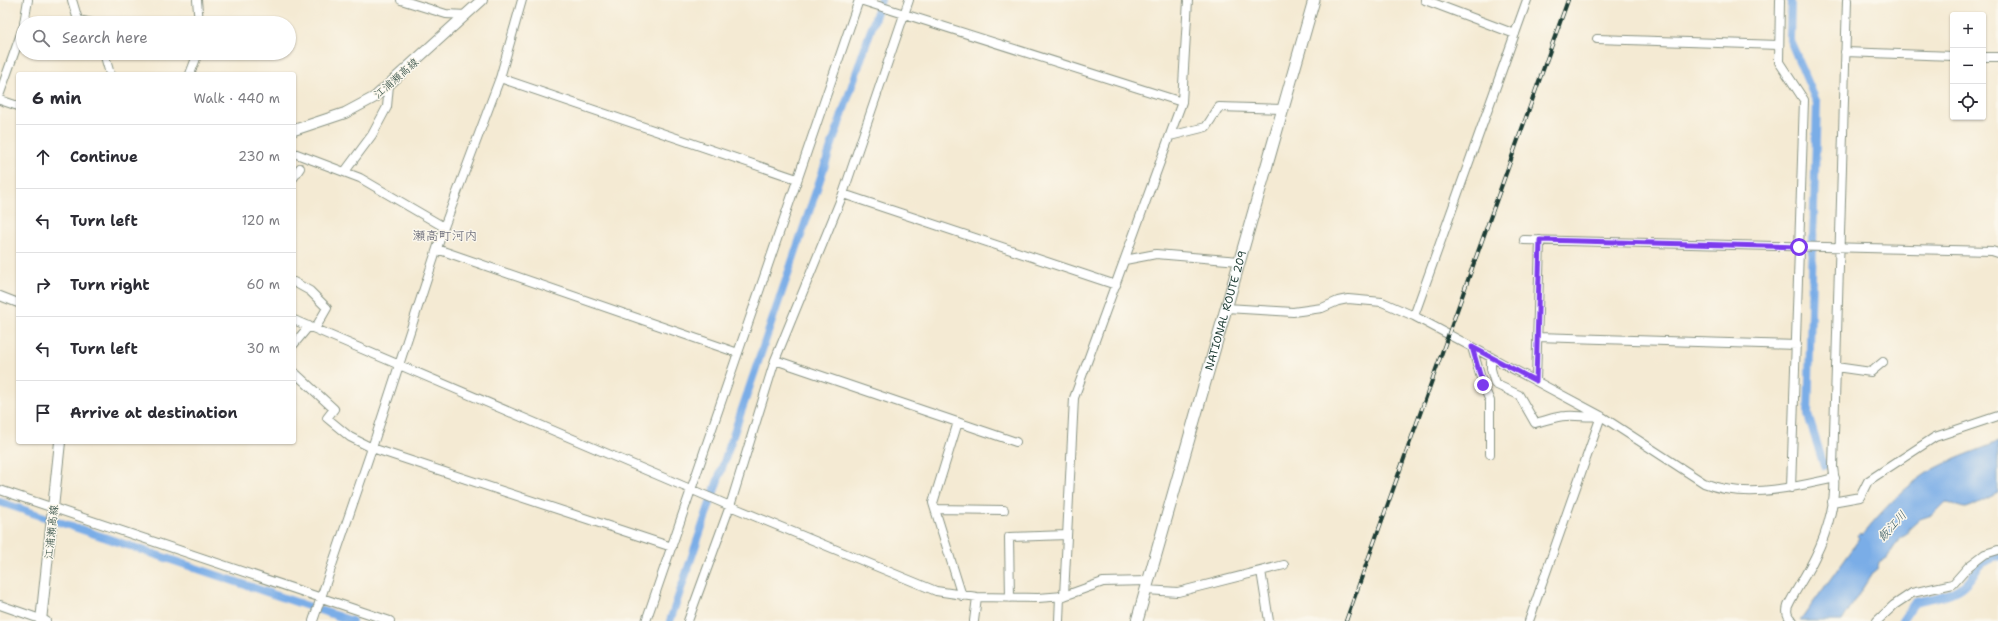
<!DOCTYPE html>
<meta charset="utf-8">
<style>
:root{--surface:#fff;--page:#f2f2f3;--text:#2b2b33;--muted:#7c7c81;--line:#e1e1e2}
body{margin:0;font-family:"Shantell Sans","Klee One",sans-serif;background:var(--page);color:var(--text)}
.controls{position:absolute;right:12px;top:12px;display:grid;overflow:hidden;border-radius:4px;box-shadow:0 1px 3px #0004}
.controls button{width:36px;height:36px;display:grid;place-items:center;padding:0;border:0;border-bottom:1px solid var(--line);background:var(--surface);color:var(--text);font:20px sans-serif}
.stop{position:absolute;width:12px;height:12px;margin:-9px;border:3px solid #7c3aed;border-radius:50%;background:#fff}
.stop.end{background:#7c3aed;border-color:#fff;box-shadow:0 1px 4px #0008}
.list{margin:0;padding:0;list-style:none}
h2{display:flex;justify-content:space-between;align-items:center;height:52px;margin:0;padding:0 16px;font-size:17px}
h2 small{font-size:13px;font-weight:400;color:var(--muted)}
.list li{display:grid;grid-template-columns:26px 1fr auto;gap:12px;align-items:center;box-sizing:border-box;height:64px;padding:0 16px;border-top:1px solid var(--line)}
.list b{display:block;font-size:15px;white-space:nowrap}
.list em{font-size:13px;font-style:normal;color:var(--muted)}
.icon{flex:none;width:22px;height:22px;fill:none;stroke:currentColor;stroke-width:2;stroke-linecap:round;stroke-linejoin:round}
.map{position:relative;flex:none;width:1998px;height:621px;overflow:hidden}
.search{position:absolute;background:var(--surface);box-shadow:0 1px 3px #0004;left:16px;top:16px;width:280px;height:44px;display:flex;align-items:center;gap:10px;box-sizing:border-box;padding:0 14px;border-radius:22px;color:var(--muted);font-size:15px}
.panel{position:absolute;background:var(--surface);box-shadow:0 1px 3px #0004;left:16px;top:72px;width:280px;height:372px;border-radius:4px}
.map>svg:first-child{display:block}
.water{fill:#7aade7;stroke:#4c758e}
.lines{fill:none;stroke-linecap:round;stroke-linejoin:round}
.canal{stroke:#7aade7;stroke-width:8}
.minor-casing{stroke:#8a9484;stroke-width:10}
.major-casing{stroke:#8a9484;stroke-width:12}
.highway-casing{stroke:#8a9484;stroke-width:13}
.minor{stroke:#fff;stroke-width:8}
.major{stroke:#fff;stroke-width:10}
.highway{stroke:#fff;stroke-width:11}
.rail-casing{stroke:#1f3d34;stroke-width:4}
.rail{stroke:#fbf7ec;stroke-width:2.5;stroke-dasharray:8;stroke-linecap:butt}
.route{stroke:#7c3aed;stroke-width:5}
.labels{text-anchor:middle;stroke-width:3;stroke-linejoin:round;paint-order:stroke}
.street-label{font-size:11px;fill:#1f3d34;stroke:#fbf7ec}
.water-label{font-size:12px;font-style:italic;fill:#365961;stroke:#fbf7ec}
.quarter-label{font-size:13px;fill:#585a6a;stroke:#fbf7ec}
</style>
<div class="map">
<svg width="1998" height="621" viewBox="0 0 1998 621">
<rect width="100%" height="100%" fill="#fbf7ec"/>
<filter id="ink" filterUnits="userSpaceOnUse"><feTurbulence type="fractalNoise" baseFrequency=".025" numOctaves="2"/><feDisplacementMap in="SourceGraphic" scale="8" xChannelSelector="R" yChannelSelector="G"/><feConvolveMatrix kernelMatrix="1 2 1 2 8 2 1 2 1" color-interpolation-filters="sRGB"/></filter>
<filter id="wash" filterUnits="userSpaceOnUse"><feTurbulence type="fractalNoise" baseFrequency=".012" numOctaves="4" result="noise"/><feDisplacementMap in="SourceGraphic" scale="16" xChannelSelector="R" yChannelSelector="G"/><feGaussianBlur stdDeviation="0.9" result="paint"/><feColorMatrix in="noise" values="0 0 0 0 0 0 0 0 0 0 0 0 0 0 0 0 0 1.4 0 .05"/><feComposite in="paint" operator="in"/></filter>
<g filter="url(#wash)">
<rect width="100%" height="100%" fill="#f4ead3"/>
<path class="water" d="M1998 442V493C1991 496 1972 507 1966 508 1958 508 1953 502 1945 502L1932 515 1920 519 1909 529 1906 535 1900 538 1887 558 1879 563 1878 568 1873 572 1842 621H1800L1860 538 1858 536 1860 533 1862 535C1881 512 1902 489 1927 473 1949 460 1974 452 1998 442Z"/>
<g class="lines">
<path class="canal" d="M1791 0 1790 40 1817 103 1808 415 1824 466
M0 502 352 621
M670 621 881 0
M1902 621 1915 602C1929 598 1948 597 1960 588 1976 578 1976 560 1998 557"/>
</g>
</g>
<g filter="url(#ink)">
<g class="lines">
<g class="minor-casing">
<path id="minor" d="M72 0 78 20 92 23
M197 0 199 23
M401 0 446 14 466 15
M860 0 1182 102
M1425 0 1515 34
M1780 0 1779 62 1804 100 1791 488
M24 23 28 0
M1597 39 1779 45
M1845 52 1953 56
M104 53 110 74
M1983 57H1998
M190 74 198 53
M500 78 797 179
M0 93 23 28
M0 100 18 106
M1170 136 1206 127 1219 107 1283 109
M294 153 360 178 444 227
M348 173 346 170 372 135 387 107 389 85
M294 177 300 168
M843 194 1116 285
M1524 240 1992 251 1998 253
M437 249 738 353
M1125 260 1156 254 1239 261
M294 282 310 291 327 308 315 329
M0 296 18 303
M1226 308 1293 312 1322 308 1338 301 1348 299 1382 302 1414 316 1601 416 1704 483C1746 500 1793 487 1835 478
M1414 316 1527 0
M294 320 730 506 936 591 977 597 1038 598 1064 596 1103 582 1148 581
M1537 337 1797 345
M294 344 309 326
M1472 347 1483 385 1490 401V454
M1491 357V369L1495 384 1519 395 1535 423C1545 421 1556 416 1566 416 1578 415 1589 418 1601 416
M775 360 1016 442
M1836 367 1871 372 1883 362
M294 372 334 409 327 418 350 437 372 448 672 547
M1536 381 1540 240
M958 422 933 503 962 596
M0 490 390 621
M1832 502 1860 497 1868 481 1935 437 1998 416
M935 509 1004 510
M1261 571 1269 621
M1146 590 1178 592 1284 565
M1064 596 1074 398 1182 102 1188 0
M1010 598 1009 537 1067 535
M0 605 46 621
M313 621 372 448 444 227 500 78 522 0
M646 621 859 0
M688 621 730 506 775 360 843 194 909 0
M974 621 977 597
M1059 621 1060 596
M1529 621 1601 416
M1793 621C1787 617 1786 612 1788 606 1796 589 1807 574 1815 557 1828 531 1838 496 1833 467L1847 0
M1877 621 1894 605 1912 593 1953 584 1969 566 1985 554 1998 550"/>
</g>
<g class="major-casing">
<path id="major" d="M294 130 345 113 375 97 482 0
M41 621 60 442"/>
</g>
<g class="highway-casing">
<g id="highway">
<path id="s1" d="M1137 621 1314 0"/>
</g>
</g>
<use href="#minor" class="minor"/>
<use href="#major" class="major"/>
<use href="#highway" class="highway"/>
<g class="rail-casing">
<path id="rail" d="M1346 621 1568 0"/>
</g>
<use href="#rail" class="rail"/>
</g>
</g>
<g class="lines" filter="url(#ink)">
<path class="route" d="M1483 385 1472 347 1536 381 1540 240 1799 247"/>
</g>
<g class="labels">
<g class="street-label">
<text transform="translate(396 78) rotate(-41)" y="4">江浦瀬高線</text>
<text dy="4" stroke="none"><textPath href="#s1" startOffset="323">NATIONAL ROUTE 209</textPath></text>
<text transform="translate(51 532) rotate(-84)" y="4">江浦瀬高線</text>
</g>
<g class="water-label">
<text transform="translate(1892 526) rotate(-47)" y="4">飯江川</text>
</g>
<g class="quarter-label">
<text x="445" y="240">瀬高町河内</text>
</g>
</g>
</svg>
<div class="controls">
<button>+</button>
<button>−</button>
<button><svg class="icon" aria-label="locate" viewBox="0 0 24 24"><circle cx="12" cy="12" r="6"/><path d="M12 2v4M12 18v4M2 12h4M18 12h4"/></svg></button>
</div>
<div class="stop" style="left:1799px;top:247px"></div>
<div class="stop end" style="left:1483px;top:385px"></div>
<div class="search"><svg class="icon" aria-label="search" viewBox="0 0 24 24"><circle cx="10" cy="10" r="6"/><path d="M15 15l6 6"/></svg>Search here</div>
<section class="panel">
<h2>6 min<small>Walk · 440 m</small></h2>
<ul class="list">
<li><svg class="icon" aria-label="ahead" viewBox="0 0 24 24"><path d="M12 20V5M6 11l6-6 6 6"/></svg><div><b>Continue</b></div><em>230 m</em></li>
<li><svg class="icon" aria-label="left" viewBox="0 0 24 24"><path d="M17 20v-9H6M10 6l-5 5 5 5"/></svg><div><b>Turn left</b></div><em>120 m</em></li>
<li><svg class="icon" aria-label="right" viewBox="0 0 24 24"><path d="M7 20v-9h11M14 6l5 5-5 5"/></svg><div><b>Turn right</b></div><em>60 m</em></li>
<li><svg class="icon" aria-label="left" viewBox="0 0 24 24"><path d="M17 20v-9H6M10 6l-5 5 5 5"/></svg><div><b>Turn left</b></div><em>30 m</em></li>
<li><svg class="icon" aria-label="arrive" viewBox="0 0 24 24"><path d="M6 21V4h12l-3 4 3 4H6"/></svg><div><b>Arrive at destination</b></div></li>
</ul>
</section>
</div>
